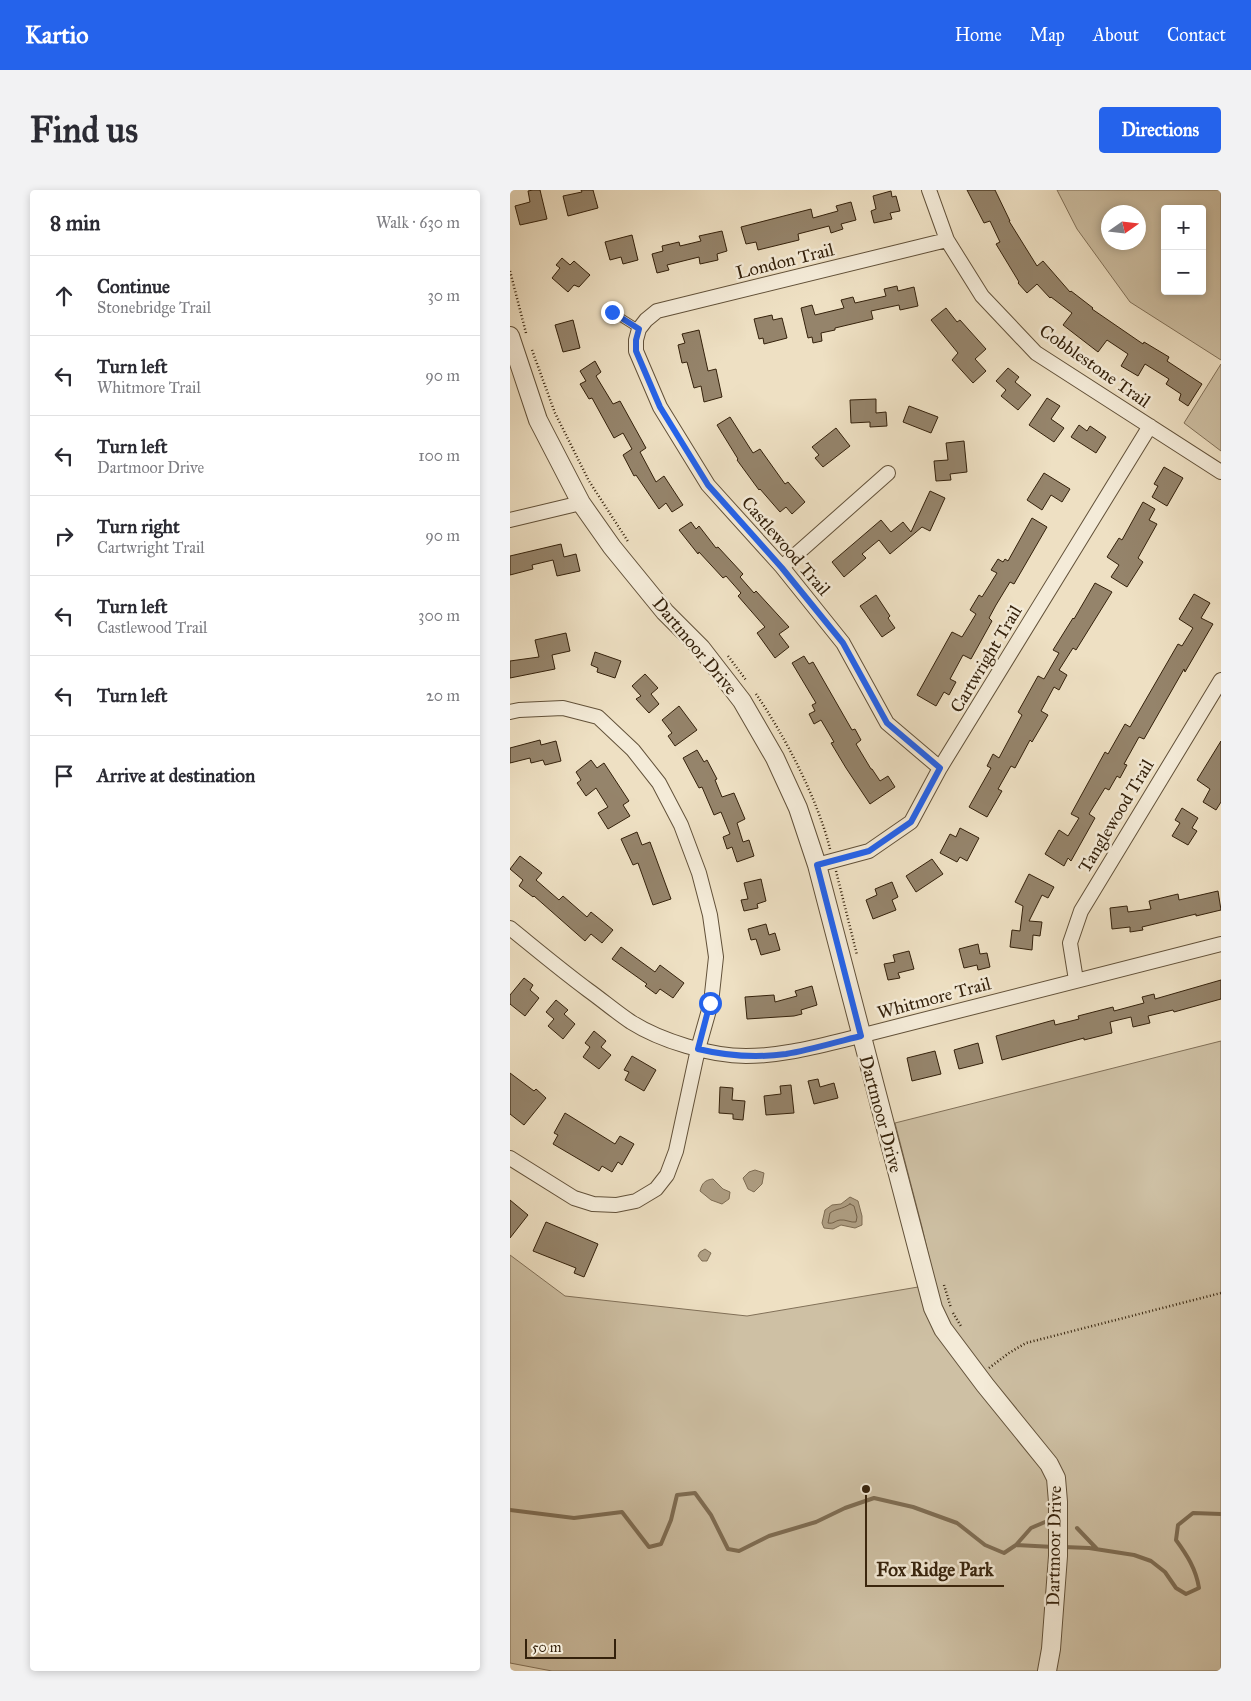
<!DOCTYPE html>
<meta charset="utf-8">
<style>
:root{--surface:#fff;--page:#f2f2f3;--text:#2b2b33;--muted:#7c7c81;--line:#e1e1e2;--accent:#2563eb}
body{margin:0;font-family:"IM FELL Great Primer",serif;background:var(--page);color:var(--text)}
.controls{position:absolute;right:15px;top:15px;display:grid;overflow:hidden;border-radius:5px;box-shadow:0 2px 8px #0003}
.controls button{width:45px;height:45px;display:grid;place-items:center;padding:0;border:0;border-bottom:1px solid var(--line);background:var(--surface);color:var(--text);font:25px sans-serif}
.compass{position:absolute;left:591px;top:15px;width:45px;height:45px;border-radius:50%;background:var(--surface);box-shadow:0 2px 8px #0003;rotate:76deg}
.scale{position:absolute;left:15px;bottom:12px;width:91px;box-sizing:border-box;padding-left:5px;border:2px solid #34210b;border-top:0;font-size:14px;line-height:18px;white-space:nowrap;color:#34210b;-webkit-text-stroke:4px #f4ebd8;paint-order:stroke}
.stop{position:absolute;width:15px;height:15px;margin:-11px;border:4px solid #2563eb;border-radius:50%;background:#fff}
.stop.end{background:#2563eb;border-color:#fff;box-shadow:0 1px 5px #0008}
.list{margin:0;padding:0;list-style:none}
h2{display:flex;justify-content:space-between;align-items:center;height:65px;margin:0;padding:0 20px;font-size:21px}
h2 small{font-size:16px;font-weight:400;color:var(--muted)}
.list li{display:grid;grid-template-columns:32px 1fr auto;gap:15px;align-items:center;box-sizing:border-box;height:80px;padding:0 20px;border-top:1px solid var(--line)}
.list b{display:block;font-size:19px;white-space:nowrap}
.list p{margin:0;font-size:16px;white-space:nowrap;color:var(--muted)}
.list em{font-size:16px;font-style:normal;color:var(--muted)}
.icon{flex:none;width:28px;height:28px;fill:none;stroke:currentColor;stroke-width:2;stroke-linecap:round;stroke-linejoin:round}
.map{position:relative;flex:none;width:711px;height:1481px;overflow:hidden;border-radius:5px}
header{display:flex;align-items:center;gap:30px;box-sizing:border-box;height:70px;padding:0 25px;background:var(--accent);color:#fff}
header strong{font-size:24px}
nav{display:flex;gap:28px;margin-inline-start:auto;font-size:18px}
.intro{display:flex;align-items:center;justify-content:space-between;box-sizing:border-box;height:120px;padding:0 30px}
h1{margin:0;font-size:35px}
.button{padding:12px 22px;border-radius:5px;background:var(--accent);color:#fff;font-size:18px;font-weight:700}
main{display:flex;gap:30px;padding:0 30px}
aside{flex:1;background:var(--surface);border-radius:5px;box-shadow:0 2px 8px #0003}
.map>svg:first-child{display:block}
.green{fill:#cec0a4;stroke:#817058;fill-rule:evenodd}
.water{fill:#af9f84;stroke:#7e6d54}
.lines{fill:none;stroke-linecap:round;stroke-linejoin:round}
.shore{stroke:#726048;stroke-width:1}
.stream{stroke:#7e6d54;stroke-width:4}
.building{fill:#95846b;stroke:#34210b}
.service-casing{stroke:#625139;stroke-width:9}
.minor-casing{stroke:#625139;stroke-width:16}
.tertiary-casing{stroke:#625139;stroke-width:20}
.path{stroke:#34210b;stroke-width:2.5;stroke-dasharray:1 2.5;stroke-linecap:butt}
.service{stroke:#f4ebd8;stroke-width:7}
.minor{stroke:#f4ebd8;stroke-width:14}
.tertiary{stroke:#f4ebd8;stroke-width:18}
.route{stroke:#2563eb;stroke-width:6}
.labels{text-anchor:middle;stroke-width:5;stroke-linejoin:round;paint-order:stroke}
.street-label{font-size:18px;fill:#34210b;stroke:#f4ebd8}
.leader{fill:none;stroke:#34210b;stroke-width:2}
.callout-dot{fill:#34210b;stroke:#f4ebd8;stroke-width:2}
.callout-label{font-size:19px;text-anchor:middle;font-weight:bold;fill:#34210b;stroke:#f4ebd8;stroke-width:5;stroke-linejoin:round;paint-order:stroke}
</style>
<header>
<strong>Kartio</strong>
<nav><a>Home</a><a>Map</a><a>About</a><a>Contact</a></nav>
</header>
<div class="intro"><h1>Find us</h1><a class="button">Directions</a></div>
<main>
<aside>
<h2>8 min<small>Walk · 630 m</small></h2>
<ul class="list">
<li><svg class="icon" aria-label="ahead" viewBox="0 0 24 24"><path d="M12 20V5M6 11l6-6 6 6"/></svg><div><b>Continue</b><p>Stonebridge Trail</p></div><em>30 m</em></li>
<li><svg class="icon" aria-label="left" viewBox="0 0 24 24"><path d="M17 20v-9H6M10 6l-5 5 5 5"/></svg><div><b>Turn left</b><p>Whitmore Trail</p></div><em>90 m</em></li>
<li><svg class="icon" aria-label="left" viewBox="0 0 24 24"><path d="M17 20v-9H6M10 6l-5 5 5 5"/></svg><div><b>Turn left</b><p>Dartmoor Drive</p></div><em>100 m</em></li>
<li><svg class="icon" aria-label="right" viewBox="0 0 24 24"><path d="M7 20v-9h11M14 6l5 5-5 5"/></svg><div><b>Turn right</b><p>Cartwright Trail</p></div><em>90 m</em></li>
<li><svg class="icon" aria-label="left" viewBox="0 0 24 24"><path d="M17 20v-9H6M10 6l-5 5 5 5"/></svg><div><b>Turn left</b><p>Castlewood Trail</p></div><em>300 m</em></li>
<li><svg class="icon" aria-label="left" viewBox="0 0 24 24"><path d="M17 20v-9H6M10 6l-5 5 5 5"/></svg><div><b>Turn left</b></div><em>20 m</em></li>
<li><svg class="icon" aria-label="arrive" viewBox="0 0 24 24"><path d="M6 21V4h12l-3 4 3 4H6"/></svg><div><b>Arrive at destination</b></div></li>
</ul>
</aside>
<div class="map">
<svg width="711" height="1481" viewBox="0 0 711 1481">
<rect width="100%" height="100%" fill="#eee0c3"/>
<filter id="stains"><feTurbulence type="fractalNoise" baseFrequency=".004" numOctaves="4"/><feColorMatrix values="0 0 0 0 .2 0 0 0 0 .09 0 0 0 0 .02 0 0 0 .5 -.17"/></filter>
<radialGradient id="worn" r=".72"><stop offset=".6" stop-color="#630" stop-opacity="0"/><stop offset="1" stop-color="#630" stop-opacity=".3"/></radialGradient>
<path class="green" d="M547 0H711V170L620 112 567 39ZM655 19H692V101H655ZM628 22V52H598V22Z
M711 174V261L674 233Z
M711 851V1481H42L0 1473V1065L55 1106 237 1126 408 1097 425 1093 412 1037 385 933Z"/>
<path class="water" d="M245 980 254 983 252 994 244 1002 238 999 233 988 239 982Z
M203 989 213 999 220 1002 219 1009 212 1014 201 1010 190 1001C192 993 195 990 203 989Z
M340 1007 348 1011 352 1026V1035L345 1038 331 1035 323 1039 314 1038 312 1033 315 1020 322 1015 331 1014Z
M195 1059 201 1063 197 1071H192L188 1066 190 1062Z"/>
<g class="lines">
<path class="shore" d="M340 1014 344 1016 347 1027 346 1032C341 1033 335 1029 330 1030 324 1031 324 1034 318 1033L320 1023C327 1018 331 1020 340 1014Z"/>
<path class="stream" d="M0 1320 64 1328 112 1322 139 1357 151 1354 161 1330 167 1305 185 1303 201 1325 218 1359 229 1361 259 1346 306 1332 335 1318 364 1308 403 1317 447 1333 475 1355 494 1363 506 1355 544 1357
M567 1338 587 1359
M506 1355 521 1338 535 1332
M554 1357 579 1358 624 1365 641 1371 655 1382 666 1398 676 1404 689 1398C686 1379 677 1365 666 1350L668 1335 683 1323 711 1324"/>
</g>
<path class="building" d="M23 0H30L37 29 10 35 5 16 20 12 18 1Z
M71 0H83L88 18 58 26 53 6 72 2Z
M457 0H485L500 31H499L527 76 533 71 560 102 561 101 583 118 582 119 633 154 634 152 659 167 657 171 692 194 678 216 669 210 671 204 656 194 659 189 635 174 628 186 611 176 618 164 597 150 588 162 553 135 562 123 541 107 540 108 527 94 517 103 508 93 509 92 486 54 490 52 480 31 474 33Z
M381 1 382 7 386 6 390 21 380 23 382 29 364 33 361 21 366 19 363 6Z
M341 12 346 30 331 34 333 39 321 43 319 36 288 44 289 50 248 60 246 52 236 54 231 37 301 19 303 28 328 21 326 16Z
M212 41 217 61 207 64 208 70 190 74 189 67 157 75 159 80 147 83 142 64 153 61 152 56 169 52 170 56 191 51 189 46Z
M122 45 128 70 113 74 111 67 100 70 95 52Z
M52 68 60 75 64 71 80 85 69 97 64 95 58 102 42 88 50 78 46 75Z
M387 96 388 101 404 97 408 116 390 120 389 115 361 121 363 129 325 138V140L311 143 312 151 303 153 302 147 298 148 291 118 302 115 305 125 334 118 331 110 343 107 345 113 376 106 374 99Z
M436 118 447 132 450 130 476 159 465 169 476 181 463 193 442 170 448 163 421 130Z
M262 125 263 130 272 128 277 148 254 154 253 148 249 149 244 129Z
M63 130 70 158 53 162 45 135Z
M189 140 198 181 206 179 212 207 194 212 191 196 184 198 177 172 172 173 168 155 175 153 172 144Z
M85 171 91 182 86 186 103 214 110 211 136 258 130 262 146 292 154 286 173 315 162 322 156 313 149 319 126 285 124 286 113 265 122 259 113 243 104 248 82 208 79 209 70 194 76 191 70 181Z
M498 178 509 187 505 192 521 205 508 220 491 206 496 200 486 191Z
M537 208 550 216 541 229 554 238 544 252 519 235Z
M366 209V223L376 222 377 236 360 237V232L341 233 340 210Z
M399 216 428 227 421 243 393 232Z
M220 227 243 263 250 259 275 294 278 292 295 312 282 324 276 317 270 322 250 299 249 300 227 270 228 269 207 235Z
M569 235 577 241 580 236 596 247 586 263 561 247Z
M326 238 340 256 313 277 305 268 309 265 302 257Z
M454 251 457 282 440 284 441 290 426 291 424 271 438 270 436 253Z
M654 277 673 288 657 316 642 307 648 296 644 294Z
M534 283 560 299 552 312 541 305 532 320 517 310Z
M420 301 435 308 420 341 412 337 380 364 369 350 352 364 356 368 334 387 322 372 371 330 381 342 393 332 401 342Z
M633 312 645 319 639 330 647 334 628 368 633 372 617 397 601 387 609 375 597 367 609 348 612 350Z
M522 328 537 337 504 394 500 392 486 415 479 428 482 431 461 469 453 465 440 489 446 492 439 505 434 502 426 516 407 505 442 442 452 447 466 424 460 420 469 405 472 407 487 383 481 380 488 369 493 372 495 369 498 371Z
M181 332 186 339 189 336 206 358 208 357 233 384 230 387 244 403 246 401 279 437 269 444 279 457 265 468 247 443 255 437 228 406 231 403 216 386 213 388 189 362 188 364 169 340Z
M51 354 54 367 66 364 70 381 47 386 43 370 22 375 23 379 0 385V366Z
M585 393 602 402 566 460 563 458 549 480 557 485 549 500 544 497 531 521 538 525 522 552 520 550 505 578 501 576 488 599 492 601 477 627 459 617 481 578 477 576 483 564 489 568 512 525 508 522 528 486 534 489 549 463 543 460 563 428 564 429Z
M684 404 700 413 691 428 703 434 675 482 674 479 634 549 629 547 614 574 617 575 610 588 607 586 599 600 595 598 579 624 585 628 561 671 558 668 554 676 535 664 549 640 558 646 569 628 561 624 595 562 598 564 615 534 620 537 668 454 672 456 683 438 669 429Z
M366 405 380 426 378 428 385 438 372 447 350 416Z
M56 443 60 461 42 465 45 479 0 488V471L29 467 25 450Z
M85 462 111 471 105 488 87 482 88 478 81 475Z
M294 466 299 474 303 472 342 540 345 539 351 550 346 554 361 579H362L370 591 378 586 385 597 360 614 336 578 321 553 324 552 311 530 304 534 299 524 305 521 302 515 306 513 282 473Z
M135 484 148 498 141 504 149 514 139 523 126 509 131 506 122 496Z
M169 516 187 540 165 556 158 546 162 543 152 530Z
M30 550 31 555 46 551 51 571 35 575 33 570 21 573 20 568 0 573V558Z
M711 551V612L706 620 693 612 700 599 687 590Z
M187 560 194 572 197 570 207 589 205 590 212 607 224 603 235 629 227 633 233 652 239 650 244 666 227 672 222 657 217 659 213 647 220 644 211 622 204 625 192 597 189 598 173 568Z
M81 570 87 578 94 573 119 611 113 615 120 626 98 639 88 623 98 617 86 598 76 606 67 593 71 590 66 582Z
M672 618 688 628 682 638 687 641 678 655 662 646 670 633 665 630Z
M450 638 469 648 457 671 450 667 447 672 430 663 440 644 446 647Z
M127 642 132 655 140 652 161 709 143 715 128 673 123 675 111 649Z
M10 666 32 683 26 690 49 710 53 706 77 727 81 722 103 740 92 753 81 744 75 751 24 706 23 707 9 696 13 690 0 679Z
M422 669 433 684 406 702 396 686Z
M519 684 544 697 538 708 532 705 519 731 532 732 530 746 523 745 522 760 500 757 502 740 510 741 513 716 505 712Z
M251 689 256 711 247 714 248 718 234 721 231 710 238 709 234 693Z
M382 692 388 707 382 710 386 720 363 729 356 710 367 705 365 699Z
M708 701 711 720 686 726V724L632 737 633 740 620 742V737L602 739 600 718 617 716 618 722 641 719 639 711 668 704 669 710Z
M256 734 259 745 265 743 270 760 251 765 246 749 241 750 238 739Z
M468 754 470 764 477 763 480 777 468 780 467 775 454 778 449 759Z
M111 757 145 782 150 775 174 793 163 808 150 799 146 804 135 796 137 794 102 769Z
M399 761 404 779 388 783 390 788 378 790 374 774 385 772 383 765Z
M14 788 23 795 20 800 29 808 15 826 0 814V805Z
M711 790V809L664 822 663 820 638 826 640 833 623 837 621 827 600 832 602 843 574 850V848L492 870 486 846 544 830 545 835 569 829 568 826 603 817 604 821 634 813 632 807 644 804 645 809Z
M302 796 307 815 291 820 292 824 284 826 237 829 235 807 264 805 265 812 287 806 285 801Z
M46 810 58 820 54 824 65 834 53 849 38 836 44 829 36 822Z
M84 841 96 851 91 857 101 865 89 879 73 867 80 857 75 853Z
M468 853 473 873 449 879 444 860Z
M425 861 431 884 402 891 397 868Z
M122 866 146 880 134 901 115 890 119 882 114 880Z
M0 883 24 901 26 899 36 908 14 935 0 924Z
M308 889 310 897 324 893 328 908 304 914 298 891Z
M281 895 284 923 256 925 254 906 271 904 270 896Z
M210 897 223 898 222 910 235 911 233 930 223 929V924L209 923Z
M55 923 105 954 110 946 124 954 112 975 108 972 102 982 92 976 89 981 43 954 48 945 44 943Z
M0 1010 18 1025 0 1048Z
M36 1032 88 1054 74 1087 64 1083 66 1078 23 1061Z"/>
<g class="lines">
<g class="service-casing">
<path id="service" d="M102 122 129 139"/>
</g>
<g class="minor-casing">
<path id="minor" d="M419 0 437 50 472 106 526 163 711 282
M0 330 71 313
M272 377 378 283
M0 522 9 520 53 518 88 527 123 560 149 593 171 635 189 683 200 725 206 767 201 813 188 859 166 961 157 985 146 999 126 1011 106 1015 83 1014 64 1008 0 968
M430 578 377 533 333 453 272 377 198 295 150 217 126 161V150L129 139 136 130 147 121 437 50
M307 675 359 661 401 632 430 578 640 236
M0 738C26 759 51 780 78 800 92 810 106 822 121 832 151 851 201 866 236 866 270 866 301 858 334 850L711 754
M566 790 560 753 571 721 711 490"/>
</g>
<g class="tertiary-casing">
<path id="tertiary" d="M0 146 28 230 71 313 102 357 155 422 191 458 232 511 265 568 288 618 307 675 423 1118 433 1139 475 1195 539 1274 546 1288 548 1312V1366L541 1459 537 1481"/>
</g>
<path class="path" d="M0 81 16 143
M22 160 45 223 79 291 119 353
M218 466 236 490
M246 504C275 546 308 610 320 659
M326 681 347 765
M434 1095 441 1118
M443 1123 452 1138
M479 1178 499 1163 516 1153 711 1103"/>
<use href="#service" class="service"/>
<use href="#minor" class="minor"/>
<use href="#tertiary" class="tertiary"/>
</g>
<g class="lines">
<path class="route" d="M102 122 129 139 126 150V161L150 217 198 295 272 378 333 453 377 533 430 578 401 632 359 661 307 675 351 846C326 852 301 860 276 864 246 868 217 866 188 859L200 813"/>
</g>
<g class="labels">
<g class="street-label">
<text transform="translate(275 71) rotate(-14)" y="6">London Trail</text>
<text transform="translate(585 176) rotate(35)" y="6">Cobblestone Trail</text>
<text transform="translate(276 356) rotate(49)" y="6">Castlewood Trail</text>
<text transform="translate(185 456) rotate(50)" y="6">Dartmoor Drive</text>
<text transform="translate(476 469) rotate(-59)" y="6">Cartwright Trail</text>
<text transform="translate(606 626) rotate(-59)" y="6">Tanglewood Trail</text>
<text transform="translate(424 808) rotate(-15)" y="6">Whitmore Trail</text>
<text transform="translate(371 924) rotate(75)" y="6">Dartmoor Drive</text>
<text transform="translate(544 1356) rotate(-89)" y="6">Dartmoor Drive</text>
</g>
</g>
<path class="leader" d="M356 1299L356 1396H494"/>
<circle class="callout-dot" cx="356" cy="1299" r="5"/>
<g class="callout-label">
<text x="425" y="1386">Fox Ridge Park</text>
</g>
<rect width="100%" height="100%" filter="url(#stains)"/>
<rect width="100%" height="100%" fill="url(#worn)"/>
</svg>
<div class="controls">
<button>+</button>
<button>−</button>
</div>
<svg class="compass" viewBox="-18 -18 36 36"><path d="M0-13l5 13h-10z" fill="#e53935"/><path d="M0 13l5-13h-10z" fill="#7c7c81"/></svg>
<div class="scale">50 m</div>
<div class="stop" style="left:200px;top:813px"></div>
<div class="stop end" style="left:102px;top:122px"></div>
</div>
</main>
